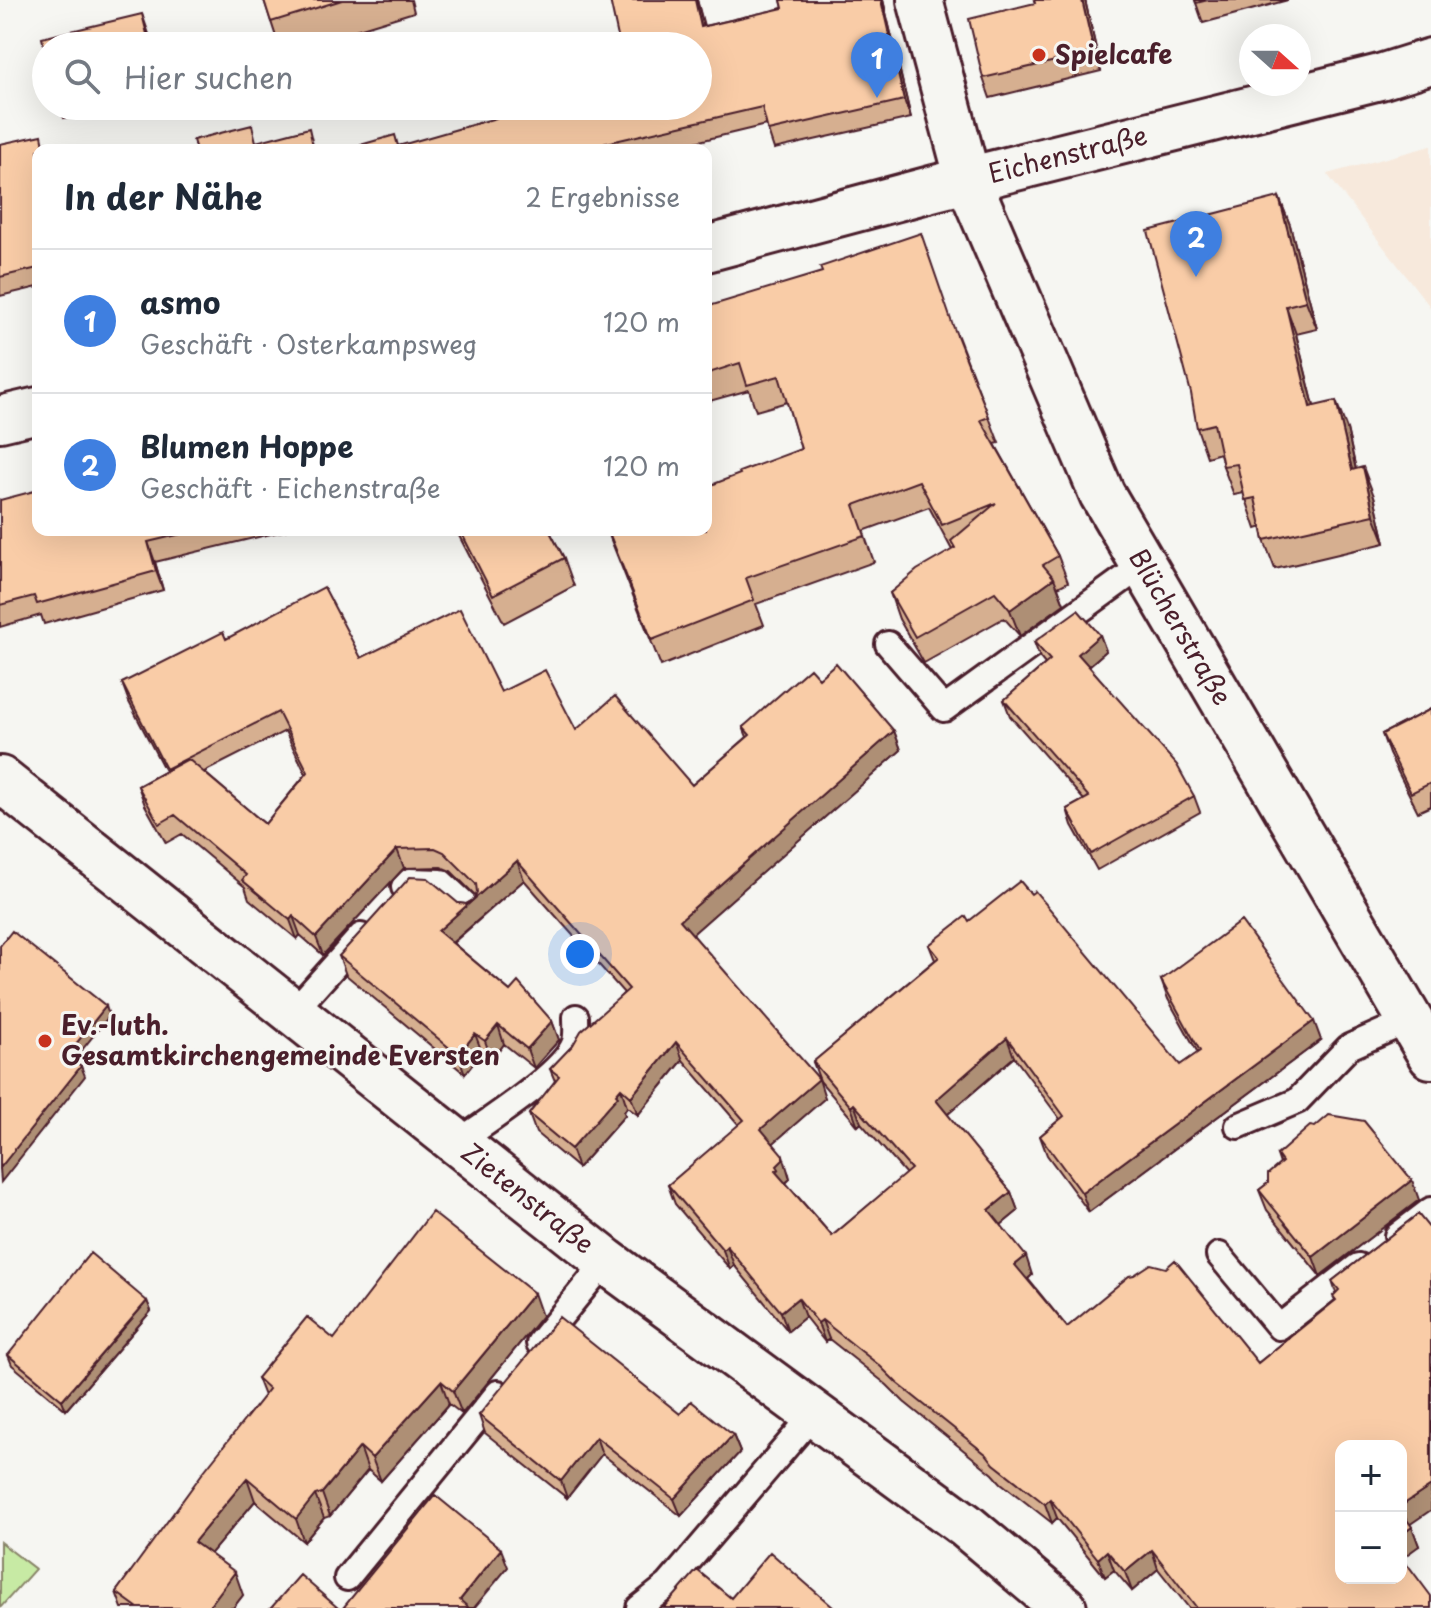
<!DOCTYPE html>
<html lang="de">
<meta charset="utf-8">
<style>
:root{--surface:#fff;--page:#f2f2f3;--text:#1f2937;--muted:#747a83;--line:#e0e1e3;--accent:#ea580c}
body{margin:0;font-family:"Playpen Sans",sans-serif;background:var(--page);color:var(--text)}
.controls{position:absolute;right:24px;bottom:24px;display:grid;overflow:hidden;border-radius:16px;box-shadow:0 8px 32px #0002}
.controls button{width:72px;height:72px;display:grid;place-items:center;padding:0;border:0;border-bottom:2px solid var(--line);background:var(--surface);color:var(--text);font:40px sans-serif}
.compass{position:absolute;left:1239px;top:24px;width:72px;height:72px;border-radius:50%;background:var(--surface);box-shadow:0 8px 32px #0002;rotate:111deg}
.you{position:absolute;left:580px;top:954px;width:28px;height:28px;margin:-20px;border:6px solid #fff;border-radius:50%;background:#1a73e8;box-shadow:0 0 0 12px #1a73e833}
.badge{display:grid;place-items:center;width:52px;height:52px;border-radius:50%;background:var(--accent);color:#fff;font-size:26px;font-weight:700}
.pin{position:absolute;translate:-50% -66px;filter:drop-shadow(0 2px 4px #0008)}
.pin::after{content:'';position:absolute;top:42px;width:28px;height:24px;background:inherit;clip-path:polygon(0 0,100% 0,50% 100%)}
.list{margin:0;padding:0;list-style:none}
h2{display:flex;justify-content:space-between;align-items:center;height:104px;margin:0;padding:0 32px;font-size:34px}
h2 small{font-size:26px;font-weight:400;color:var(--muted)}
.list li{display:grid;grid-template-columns:52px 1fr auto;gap:24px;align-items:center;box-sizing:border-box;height:144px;padding:0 32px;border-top:2px solid var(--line)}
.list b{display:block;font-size:30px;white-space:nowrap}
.list p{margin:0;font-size:26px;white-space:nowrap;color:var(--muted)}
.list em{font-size:26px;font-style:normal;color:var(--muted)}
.icon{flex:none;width:44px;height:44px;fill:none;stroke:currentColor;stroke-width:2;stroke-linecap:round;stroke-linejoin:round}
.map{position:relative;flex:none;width:1431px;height:1608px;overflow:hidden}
.search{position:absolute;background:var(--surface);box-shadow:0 8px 32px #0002;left:32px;top:32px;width:680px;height:88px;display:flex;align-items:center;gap:20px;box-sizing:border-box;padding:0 28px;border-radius:44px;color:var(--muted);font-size:30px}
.panel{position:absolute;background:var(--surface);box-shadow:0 8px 32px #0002;left:32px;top:144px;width:680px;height:392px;border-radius:16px}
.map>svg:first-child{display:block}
.built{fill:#f7e9dc}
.green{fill:#c7eaa4;stroke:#888468;stroke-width:2}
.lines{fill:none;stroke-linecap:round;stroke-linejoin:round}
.service-casing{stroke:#4a1f2b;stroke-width:30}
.minor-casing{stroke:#4a1f2b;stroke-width:50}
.tertiary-casing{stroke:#4a1f2b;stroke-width:50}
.service{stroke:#f6f6f2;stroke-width:24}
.minor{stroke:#f6f6f2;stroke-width:44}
.tertiary{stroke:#f6f6f2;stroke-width:44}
.wall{fill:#d6af90;stroke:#4a1f2b;stroke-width:2;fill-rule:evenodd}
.shaded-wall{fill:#ae8f75;stroke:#4a1f2b;stroke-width:2}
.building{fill:#f9cca7;stroke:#4a1f2b;stroke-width:2}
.poi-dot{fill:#c8321e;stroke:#f6f6f2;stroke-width:3}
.labels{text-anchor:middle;stroke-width:6;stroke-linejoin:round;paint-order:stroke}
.poi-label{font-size:26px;font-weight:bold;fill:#4a1f2b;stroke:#f6f6f2;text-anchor:start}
.street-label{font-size:26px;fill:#4a1f2b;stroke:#f6f6f2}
</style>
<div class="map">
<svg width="1431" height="1608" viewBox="0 0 1431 1608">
<rect width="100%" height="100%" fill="#f6f6f2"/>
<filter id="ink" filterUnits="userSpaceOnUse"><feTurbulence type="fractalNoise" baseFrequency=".0125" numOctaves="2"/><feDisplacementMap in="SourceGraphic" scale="16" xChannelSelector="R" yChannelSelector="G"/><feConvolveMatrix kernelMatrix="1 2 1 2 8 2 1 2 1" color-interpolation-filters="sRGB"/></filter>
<g filter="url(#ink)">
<path class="built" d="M1431 146V308L1327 174Z"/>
<path class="green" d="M0 1542 35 1569 0 1608Z"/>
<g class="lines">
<g class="service-casing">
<path id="service" d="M888 644 944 709 1144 564
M404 887 410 881 441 882 469 908
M293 1012 361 936
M1238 1126 1297 1101 1349 1047 1410 1020
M457 1143C486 1122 565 1073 575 1042 577 1034 576 1024 576 1017
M1397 1236 1431 1210
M1219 1255 1279 1327 1358 1266
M539 1343 606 1261
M347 1578 498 1393
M639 1608 668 1585 814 1414"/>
</g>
<g class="minor-casing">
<g id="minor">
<path id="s1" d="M920 0 968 180 1102 494 1431 1056"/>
<path id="s2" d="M0 779 606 1261 965 1525 1064 1608"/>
</g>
</g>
<g class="tertiary-casing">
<g id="tertiary">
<path id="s3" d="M706 249 935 188 1380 77 1431 61"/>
<path d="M0 419 38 410"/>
</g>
</g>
<use href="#service" class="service"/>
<use href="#minor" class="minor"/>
<use href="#tertiary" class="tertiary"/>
</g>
<path class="wall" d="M264 0H411L414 12 303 46H279Z
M610 0H697L704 26 783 8 781 0H883L911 118 774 149 766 125 662 150H343L399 146 698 106Z
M1034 0H1085L1101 71 990 98 983 78 1035 3Z
M1195 0H1288L1203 23Z
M60 106H114L64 118Z
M0 144 38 150V287L0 296Z
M1279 197 1290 225 1317 329 1296 334 1314 406 1347 429 1356 469 1374 496 1385 543 1275 569 1264 540 1262 527 1256 529 1244 493 1234 495 1223 466 1220 453 1207 457 1197 428Z
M706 307 957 334 999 443 995 444 1058 556 1068 582 1058 587 1064 604 1020 636 1004 618 924 663 899 619 890 593 952 550 929 507 863 531 874 562 756 604 764 625 661 666 607 530 801 449 787 402 756 411 749 390 706 402Z
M0 500 38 530H287L155 562 163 590 44 624 41 615 0 627Z
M456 530H549L564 558 574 586 504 623Z
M1100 635 1106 651 1089 666 1194 796 1200 812 1097 870 1072 825 1067 809 1084 800 1010 716 1004 700 1045 664 1040 658 1034 642Z
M226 639 361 658 501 692 576 730 692 785 747 737 743 727 819 678 894 731 901 750 692 934 825 1098 773 1143 789 1174 790 1179 786 1183 832 1236 906 1174 861 1123 858 1126 820 1081 813 1062 935 960 929 945 969 921 1180 1065 1198 1053 1168 999 1161 980 1321 1040 1089 1212 1047 1155 1040 1136 1060 1119 1014 1057 947 1115 1011 1192 1018 1211 1001 1225 1032 1275 1028 1279 1067 1327 1258 1363 1335 1300 1333 1296 1336 1293 1332 1281 1418 1214 1410 1524 1419 1546 1341 1578 1431 1608H1189L1158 1569 1132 1591 1114 1570 1105 1577 1057 1518 1052 1523 1001 1483 993 1474 904 1402 887 1385 829 1339 825 1342 805 1317 788 1331 734 1265 730 1269 675 1204 668 1185 739 1125 683 1060 638 1115 627 1107 624 1112 625 1115 578 1168 536 1133 529 1114 555 1081 550 1069 624 993 524 880 453 943 510 991 552 1021 559 1040 534 1068 504 1044 492 1060 482 1052 465 1074 346 975 339 956 458 903 466 904 473 900 475 895 451 871 441 867 404 868 323 955 300 935 297 939 249 899 245 887 182 834 166 843 145 805 138 786 165 771 129 702 122 683ZM285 731 306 774 265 824 204 772Z
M1431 709V806L1418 812 1389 754 1382 734Z
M1277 1155 1419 1200 1320 1276 1267 1210 1259 1190 1268 1183 1280 1164Z
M147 1301 151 1311 66 1410 12 1365 8 1355Z
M542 1316 462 1414 449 1404 381 1481 368 1470 330 1516 324 1518 304 1542 255 1501 210 1554 243 1595 233 1608H122L116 1592 264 1396 257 1378 334 1339Z
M680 1414 733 1435 740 1452 681 1516 602 1454 567 1498 485 1433 479 1415Z"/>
<path class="shaded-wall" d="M695 0H697L708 45 701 27Z
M881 0H883L911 118 904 100Z
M1082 0H1085L1101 71 1094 52Z
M142 14 149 34 152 46H150Z
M1279 197 1290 225 1317 329 1306 301Z
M1286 306 1296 334 1321 435 1310 407Z
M1336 401 1347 429 1362 498 1352 470Z
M1363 467 1374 496 1385 543 1374 515Z
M148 542 155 562 163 590 156 571Z
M1054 578 1064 604 1020 636 1010 610Z
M1100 635 1106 651 1084 670 1078 654Z
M894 731 901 750 687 939 680 920Z
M397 849 404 868 323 955 316 937Z
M517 861 524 880 445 949 438 931Z
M293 916 300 935 297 939 290 920Z
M106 1006 109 1016 70 1065 67 1055Z
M552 1021 559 1040 534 1068 527 1049Z
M1314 1021 1321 1040 1089 1212 1082 1193Z
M498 1025 504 1044 492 1060 485 1041Z
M475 1034 482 1052 465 1074 458 1055Z
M1007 1038 1014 1057 942 1119 936 1100Z
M676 1042 683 1060 638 1115 631 1097Z
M81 1066 85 1076 1 1182 0 1168Z
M819 1079 825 1098 768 1148 761 1129Z
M621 1088 627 1107 624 1112 625 1115 578 1168 571 1149Z
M854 1104 861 1123 858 1126 851 1107Z
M783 1155 790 1179 784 1184 775 1171 777 1166Z
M1412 1180 1419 1200 1320 1276 1313 1257Z
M1011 1192 1018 1211 996 1229 989 1210Z
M727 1246 734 1265 730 1269 723 1250Z
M1026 1256 1032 1275 1022 1284 1015 1265Z
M534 1293 542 1316 462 1414 453 1391Z
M798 1298 805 1317 788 1331 781 1312Z
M147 1301 151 1311 66 1410 62 1400Z
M822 1320 829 1339 825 1342 818 1323Z
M441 1381 449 1404 381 1481 372 1458Z
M733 1435 740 1452 681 1516 674 1499Z
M596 1437 602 1454 567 1498 561 1481Z
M360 1447 368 1470 330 1516 322 1493Z
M247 1478 255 1501 202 1564 194 1542Z
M1431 1486V1510L1406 1527 1401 1514V1506Z
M315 1495 324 1518 304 1542 296 1519Z
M1050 1499 1057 1518 1052 1523 1045 1504Z
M1412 1527 1419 1546 1401 1559V1535Z
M501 1549 508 1567 474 1608H463L460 1600Z
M1152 1550 1158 1569 1132 1591 1125 1572Z
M1107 1551 1114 1570 1105 1577 1098 1559Z
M235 1572 243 1595 233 1608H208Z"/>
<path class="building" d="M264 0H342L271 22Z
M610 0H695L701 27 783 8 781 0H881L904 100 768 131 762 107 589 147V150H343L395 135 398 146 496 118 494 106H698V46H620Z
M1034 0H1082L1094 52 983 78 969 19 1035 3Z
M1195 0H1208L1196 3Z
M142 14 150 46H46V54L42 38Z
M252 125 256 142 309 128 314 150H196L193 140Z
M42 135 45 150H38V268L0 277V144Z
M1279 197 1306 301 1286 306 1310 407 1336 401 1352 470 1363 467 1374 515 1264 540 1255 498 1245 500 1237 464 1223 466 1214 424 1197 428 1191 393 1148 231Z
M921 233 952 323 989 417 981 420 1058 556 1043 565 1054 578 1010 610 995 592 915 637 890 593 917 570 955 548 951 541 996 503 942 525 919 481 854 505 865 536 746 578 754 600 652 640 608 530H706V487L740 474 739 472 801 449 779 376 747 385 740 363 706 374V307L822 272 820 267Z
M38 490V530H198L148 542 156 571 37 604 34 596 0 605V500Z
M460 530H549L564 558 493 595Z
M324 587 361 658 460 609 501 692 545 670 576 730 615 696 692 785 750 735 743 727 810 668 819 678 836 663 894 731 680 920 819 1079 761 1129 783 1155V1160L777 1166 779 1169 775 1171 832 1236 911 1169 854 1104 851 1107 813 1062 939 957 929 945 966 916 969 921 1020 881 1031 894 1035 891 1180 1065 1200 1051 1161 980 1241 921 1314 1021 1082 1193 1040 1136 1064 1116 1007 1038 936 1100 1011 1192 989 1210 1026 1256 1015 1265 1067 1327 1129 1276 1134 1275 1151 1264 1166 1268 1175 1260 1258 1363 1336 1300 1333 1296 1339 1290 1332 1281 1418 1214 1431 1230V1486L1401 1506V1446H1341V1578H1401V1560L1410 1568 1431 1596V1608H1197L1152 1550 1125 1572 1107 1551 1098 1559 1050 1499 1045 1504 994 1464 987 1455 897 1383 880 1366 822 1320 818 1323 798 1298 781 1312 727 1246 723 1250 668 1185 744 1120 676 1042 631 1097 621 1088 616 1094 618 1096 571 1149 529 1114 559 1076 550 1069 573 1045 581 1031 629 989 517 861 438 931 510 991 518 982 552 1021 527 1049 498 1025 485 1041 475 1034 458 1055 339 956 410 877 428 878 458 903 466 904 473 900 477 892 476 884 444 852 435 848 397 849 316 937 293 916 290 920 242 880 246 875 175 815 159 824 138 786 188 759 265 824 308 772 278 712 166 769 122 683 223 632 226 639Z
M1078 610 1100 635 1078 654 1177 765 1194 796 1091 854 1067 809 1089 797 1004 700 1050 660 1034 642Z
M1431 709V783L1411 793 1382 734Z
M12 931 106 1006 67 1055 81 1066 0 1168V946Z
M1329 1115 1364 1121 1412 1180 1313 1257 1259 1190 1268 1183V1174L1282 1162 1277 1155 1310 1126 1315 1127Z
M432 1212 534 1293 453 1391 441 1381 372 1458 360 1447 322 1493 315 1495 296 1519 247 1478 194 1542 235 1572 208 1608H138L116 1592 204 1471 269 1389 257 1378 307 1317 334 1339Z
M90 1253 147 1301 62 1400 8 1355Z
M559 1317 680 1414 691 1401 733 1435 674 1499 596 1437 561 1481 479 1415Z
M435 1495 501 1549 460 1600 469 1608H343Z
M1401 1511 1412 1527 1401 1535Z
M770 1552 834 1608H664L697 1570 731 1598Z
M300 1575 338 1608H271Z"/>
</g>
<g class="poi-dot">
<circle cx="1039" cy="55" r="8"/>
<circle cx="45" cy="1041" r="8"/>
</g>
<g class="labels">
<g class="poi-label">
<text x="1055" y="64">Spielcafe</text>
<text x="61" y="1035">Ev.-luth.<tspan x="61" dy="30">Gesamtkirchengemeinde Eversten</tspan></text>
</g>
<g class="street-label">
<text dy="9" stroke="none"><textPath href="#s3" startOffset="374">Eichenstraße</textPath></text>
<text dy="9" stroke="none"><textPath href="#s1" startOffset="682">Blücherstraße</textPath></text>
<text dy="9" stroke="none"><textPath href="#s2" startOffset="674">Zietenstraße</textPath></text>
</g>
</g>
</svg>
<div class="controls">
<button>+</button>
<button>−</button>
</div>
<svg class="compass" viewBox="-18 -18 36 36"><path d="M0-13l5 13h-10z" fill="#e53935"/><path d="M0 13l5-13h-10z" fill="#747a83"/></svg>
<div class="you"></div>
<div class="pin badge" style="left:877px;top:98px;background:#3f7fe0">1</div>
<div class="pin badge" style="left:1196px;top:277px;background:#3f7fe0">2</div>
<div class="search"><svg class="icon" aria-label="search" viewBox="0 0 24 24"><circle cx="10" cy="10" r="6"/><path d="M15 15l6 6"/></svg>Hier suchen</div>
<section class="panel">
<h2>In der Nähe<small>2 Ergebnisse</small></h2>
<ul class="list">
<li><span class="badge" style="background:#3f7fe0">1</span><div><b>asmo</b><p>Geschäft · Osterkampsweg</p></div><em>120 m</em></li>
<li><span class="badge" style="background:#3f7fe0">2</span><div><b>Blumen Hoppe</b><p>Geschäft · Eichenstraße</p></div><em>120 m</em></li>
</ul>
</section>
</div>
